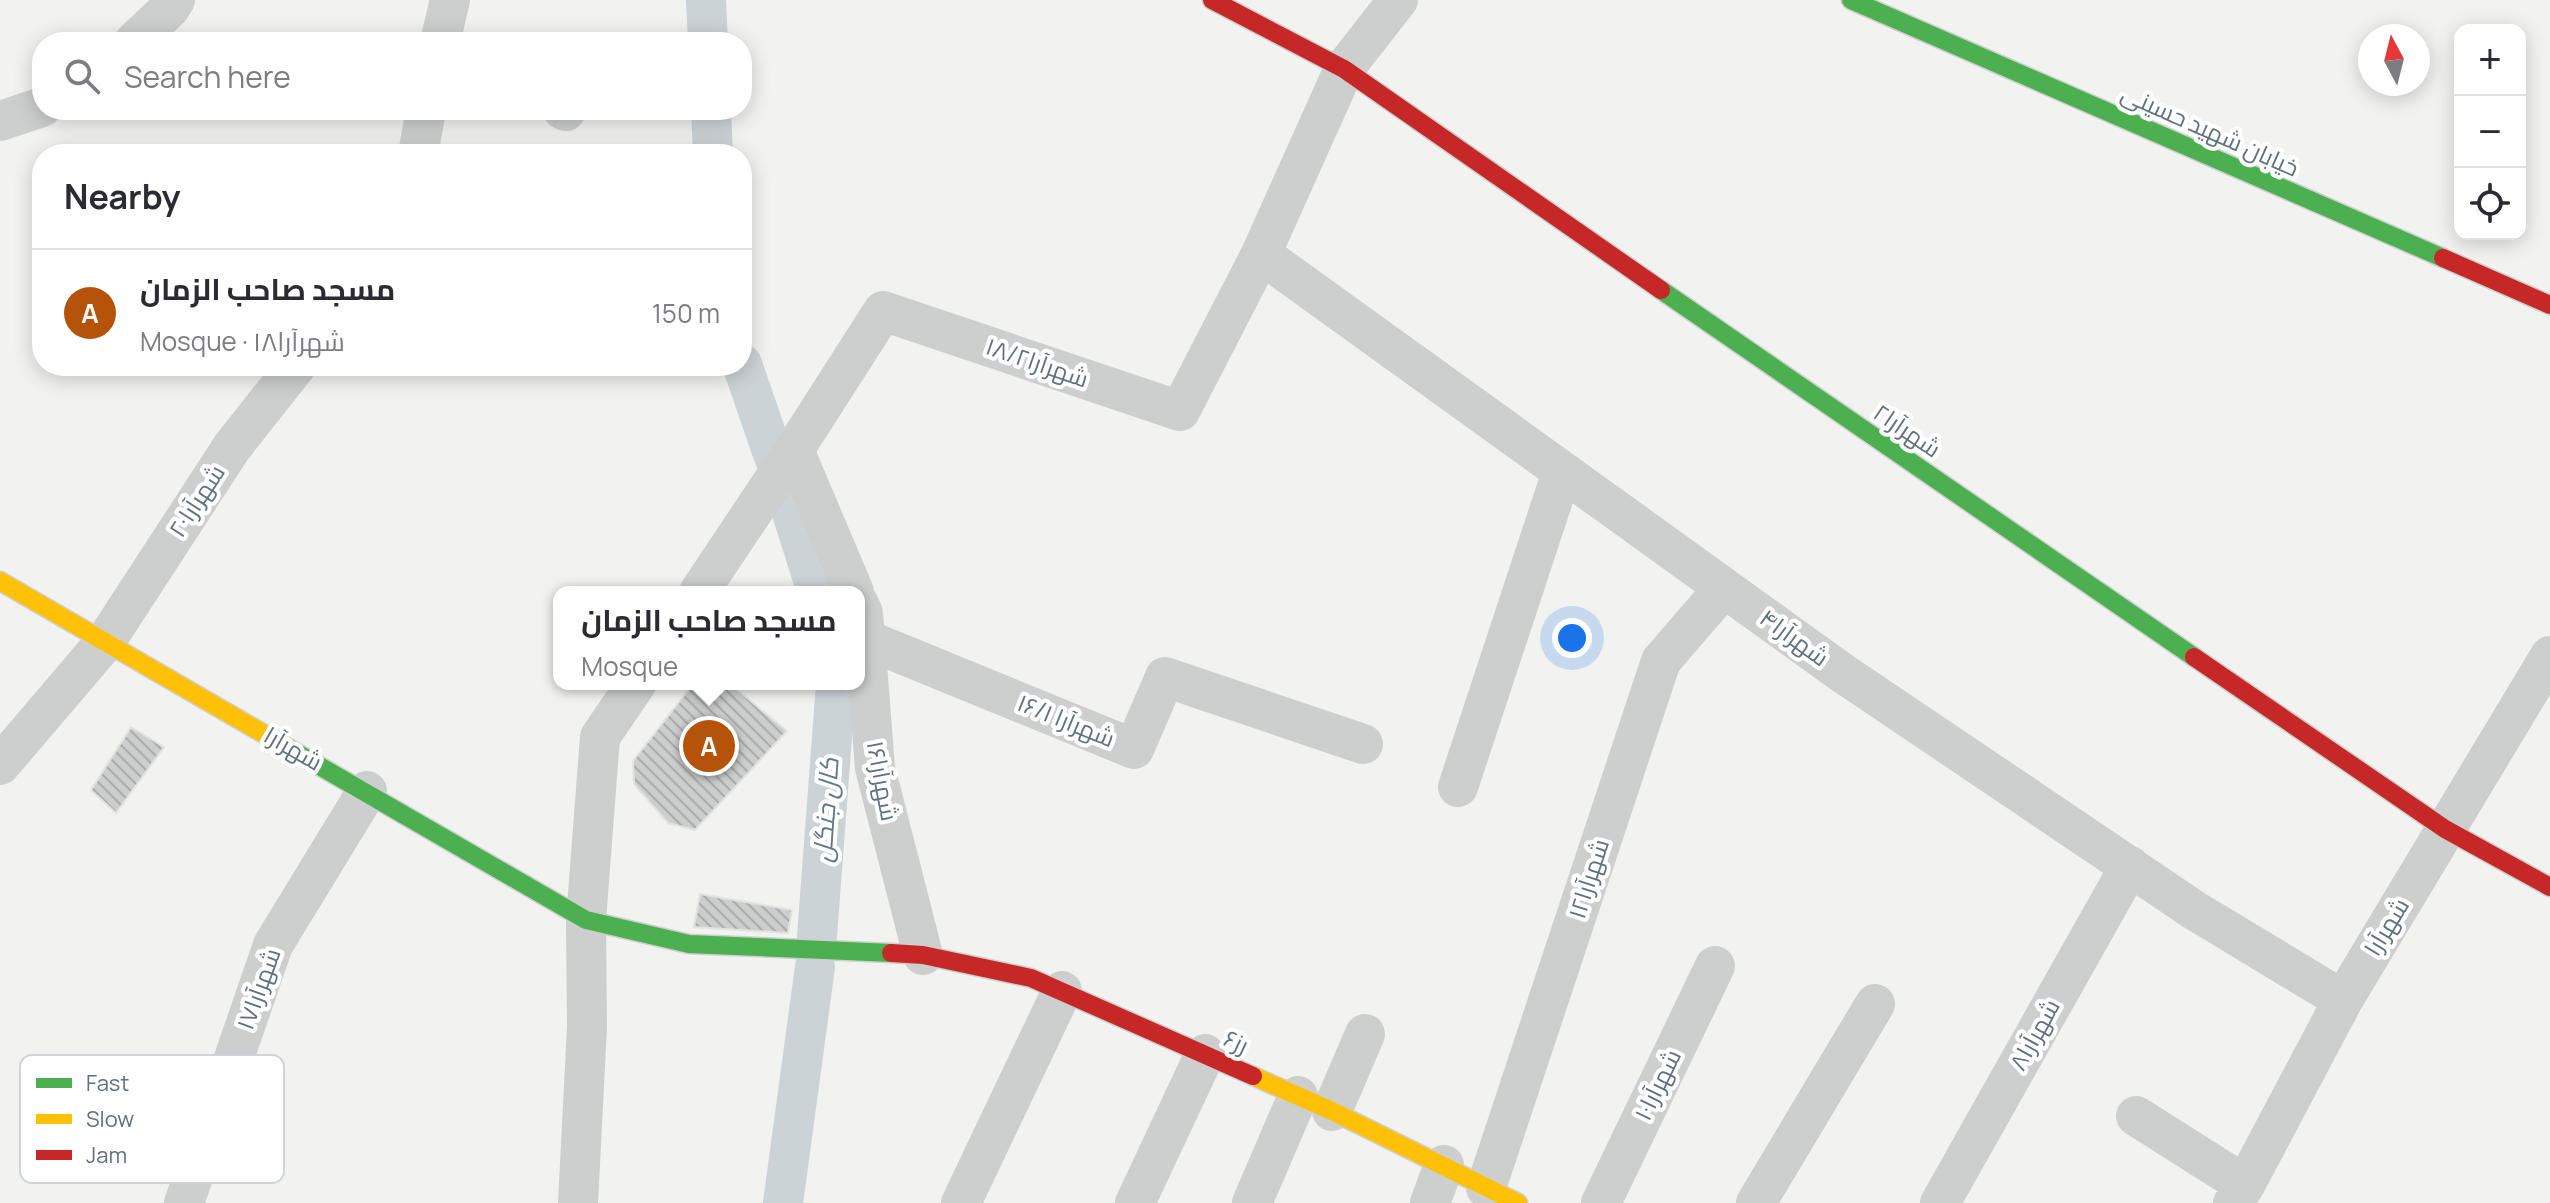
<!DOCTYPE html>
<meta charset="utf-8">
<style>
:root{--surface:#fff;--page:#f7f7f7;--text:#2b2b33;--muted:#7c7c81;--line:#e1e1e2;--accent:#b45309}
body{margin:0;font-family:Manrope,Cairo,sans-serif;background:var(--page);color:var(--text)}
.controls{position:absolute;right:24px;top:24px;display:grid;overflow:hidden;border-radius:16px;box-shadow:0 4px 20px #0003}
.controls button{width:72px;height:72px;display:grid;place-items:center;padding:0;border:0;border-bottom:2px solid var(--line);background:var(--surface);color:var(--text);font:40px sans-serif}
.compass{position:absolute;left:2358px;top:24px;width:72px;height:72px;border-radius:50%;background:var(--surface);box-shadow:0 4px 20px #0003;rotate:353deg}
.you{position:absolute;left:1572px;top:638px;width:28px;height:28px;margin:-20px;border:6px solid #fff;border-radius:50%;background:#1a73e8;box-shadow:0 0 0 12px #1a73e833}
.badge{display:grid;place-items:center;width:52px;height:52px;border-radius:50%;background:var(--accent);color:#fff;font-size:26px;font-weight:700}
.pin{position:absolute;translate:-50% -50%;border:4px solid #fff;box-shadow:0 2px 8px #0006}
.popup{position:absolute;left:553px;top:586px;width:312px;height:104px;box-sizing:border-box;display:grid;place-content:center;border-radius:16px;background:var(--surface);filter:drop-shadow(0 2px 6px #0005);font-size:26px;white-space:nowrap;color:var(--muted)}
.popup b{font-size:30px;color:var(--text)}
.popup::after{content:'';position:absolute;left:50%;top:100%;margin-left:-16px;border:16px solid transparent;border-top-color:var(--surface)}
.list{margin:0;padding:0;list-style:none}
h2{display:flex;justify-content:space-between;align-items:center;height:104px;margin:0;padding:0 32px;font-size:34px}
h2 small{font-size:26px;font-weight:400;color:var(--muted)}
.list li{display:grid;grid-template-columns:52px 1fr auto;gap:24px;align-items:center;box-sizing:border-box;height:128px;padding:0 32px;border-top:2px solid var(--line)}
.list b{display:block;font-size:30px;white-space:nowrap}
.list p{margin:0;font-size:26px;white-space:nowrap;color:var(--muted)}
.list em{font-size:26px;font-style:normal;color:var(--muted)}
.icon{flex:none;width:44px;height:44px;fill:none;stroke:currentColor;stroke-width:2;stroke-linecap:round;stroke-linejoin:round}
.map{position:relative;flex:none;width:2550px;height:1203px;overflow:hidden}
.search{position:absolute;background:var(--surface);box-shadow:0 4px 20px #0003;left:32px;top:32px;width:720px;height:88px;display:flex;align-items:center;gap:20px;box-sizing:border-box;padding:0 28px;border-radius:32px;color:var(--muted);font-size:30px}
.panel{position:absolute;background:var(--surface);box-shadow:0 4px 20px #0003;left:32px;top:144px;width:720px;height:232px;border-radius:32px}
.map>svg:first-child{display:block}
.lines{fill:none;stroke-linecap:round;stroke-linejoin:round}
.canal{stroke:#ccd3d6;stroke-width:40}
.building{fill:url(#building-back-hatch);stroke:#e2e2e0;stroke-width:2}
.fast-casing{stroke:#ced0d0;stroke-width:21}
.slow-casing{stroke:#ced0d0;stroke-width:21}
.jam-casing{stroke:#ced0d0;stroke-width:21}
.street{stroke:#cdcece;stroke-width:40}
.fast{stroke:#4caf50;stroke-width:18}
.slow{stroke:#ffc107;stroke-width:18}
.jam{stroke:#c62828;stroke-width:18}
.labels{text-anchor:middle;stroke-width:8;stroke-linejoin:round;paint-order:stroke}
.street-label{font-size:24px;fill:#627081;stroke:#fff}
.water-label{font-size:26px;font-style:italic;fill:#637985;stroke:#fff}
.key{fill:#fff;stroke:#d0d4d9;stroke-width:2}
.key-label{font-size:22px;fill:#627081}
</style>
<div class="map">
<svg width="2550" height="1203" viewBox="0 0 2550 1203">
<defs>
<pattern id="building-back-hatch" width="6" height="6" patternUnits="userSpaceOnUse" patternTransform="scale(2)"><rect width="6" height="6" fill="#cccece"/><path d="M-1 5l2 2M0 0l6 6M5-1l2 2" fill="none" stroke="#a9acad"/></pattern>
</defs>
<rect width="100%" height="100%" fill="#f2f3f0"/>
<g class="lines">
<path class="canal" d="M706 0 708 42
M711 110 713 154
M742 364 774 457
M788 500 817 592
M817 936 836 684
M783 1203 815 967"/>
</g>
<path class="building" d="M693 684H730L787 731 695 830 668 823 634 784 633 761Z
M131 727 164 747 116 813 91 790Z
M700 894 792 910 788 933 694 927Z"/>
<g class="lines">
<g class="fast-casing">
<path id="fast" d="M1851 0 2443 258
M1661 290 2194 657
M290 749 586 920 689 944 891 953"/>
</g>
<g class="slow-casing">
<path id="slow" d="M0 581 290 749
M1253 1076 1332 1111 1518 1203"/>
</g>
<g class="jam-casing">
<path id="jam" d="M1212 0 1344 69 1661 290
M2443 258 2550 305
M2194 657 2445 829 2550 887
M891 953 923 955 1031 978 1253 1076"/>
</g>
<path class="street" d="M134 42 170 8 175 0
M440 42 450 0
M563 110 566 111
M0 121 42 107
M418 154 426 110
M1261 254 1841 672 2194 910 2343 1000
M794 450 854 592
M699 592 794 450 883 311 1180 411 1261 254 1344 69 1398 0
M859 604 863 613 875 768 923 955
M865 639 1134 749 1165 677 1363 744
M0 765 105 642 232 447 296 366
M1458 787 1562 472
M1332 1111 1365 1034
M2136 1116 2245 1185
M1486 1188 1661 661 1724 588
M184 1203 273 945 367 791
M578 1203 587 1027 586 920 600 737 636 684
M961 1203 1062 991
M1135 1203 1205 1054
M1252 1203 1298 1096
M1430 1203 1444 1165
M1601 1203 1715 966
M1756 1203 1875 1004
M1940 1203 2130 866
M2233 1203 2245 1185 2343 1000 2550 656"/>
<use href="#fast" class="fast"/>
<use href="#slow" class="slow"/>
<use href="#jam" class="jam"/>
</g>
<g class="labels">
<g class="street-label">
<text transform="translate(2210 131) rotate(24)" y="8">خیابان شهید حسینی</text>
<text transform="translate(1037 363) rotate(19)" y="8">شهرآرا۱۸/۲</text>
<text transform="translate(1907 431) rotate(34)" y="8">شهرآرا۲</text>
<text transform="translate(197 501) rotate(-57)" y="8">شهرآرا۲۰</text>
<text transform="translate(1794 638) rotate(36)" y="8">شهرآرا۴</text>
<text transform="translate(1066 721) rotate(22)" y="8">شهرآرا ۱۶/۱</text>
<text transform="translate(293 749) rotate(30)" y="8">شهرآرا</text>
<text transform="translate(882 781) rotate(79)" y="8">شهرآرا۱۶</text>
<text transform="translate(1589 879) rotate(-72)" y="8">شهرآرا۱۲</text>
<text transform="translate(2387 927) rotate(-59)" y="8">شهرآرا</text>
<text transform="translate(259 989) rotate(-70)" y="8">شهرآرا۱۷</text>
<text transform="translate(2035 1035) rotate(-61)" y="8">شهرآرا۸</text>
<text transform="translate(1236 1042) rotate(25)" y="8">رز۶</text>
<text transform="translate(1658 1085) rotate(-64)" y="8">شهرآرا۱۰</text>
</g>
<g class="water-label">
<text transform="translate(826 810) rotate(-86)" y="9">کال جنگل</text>
</g>
</g>
<rect x="20" y="1055" width="264" height="128" rx="12" class="key"/>
<rect x="36" y="1078" width="36" height="10" fill="#4caf50"/>
<rect x="36" y="1114" width="36" height="10" fill="#ffc107"/>
<rect x="36" y="1150" width="36" height="10" fill="#c62828"/>
<g class="key-label">
<text x="86" y="1091">Fast</text>
<text x="86" y="1127">Slow</text>
<text x="86" y="1163">Jam</text>
</g>
</svg>
<div class="controls">
<button>+</button>
<button>−</button>
<button><svg class="icon" aria-label="locate" viewBox="0 0 24 24"><circle cx="12" cy="12" r="6"/><path d="M12 2v4M12 18v4M2 12h4M18 12h4"/></svg></button>
</div>
<svg class="compass" viewBox="-18 -18 36 36"><path d="M0-13l5 13h-10z" fill="#e53935"/><path d="M0 13l5-13h-10z" fill="#7c7c81"/></svg>
<div class="you"></div>
<div class="pin badge" style="left:709px;top:746px">A</div>
<div class="popup"><b>مسجد صاحب الزمان</b>Mosque</div>
<div class="search"><svg class="icon" aria-label="search" viewBox="0 0 24 24"><circle cx="10" cy="10" r="6"/><path d="M15 15l6 6"/></svg>Search here</div>
<section class="panel">
<h2>Nearby<small></small></h2>
<ul class="list">
<li><span class="badge">A</span><div><b>مسجد صاحب الزمان</b><p>Mosque · شهرآرا۱۸</p></div><em>150 m</em></li>
</ul>
</section>
</div>
